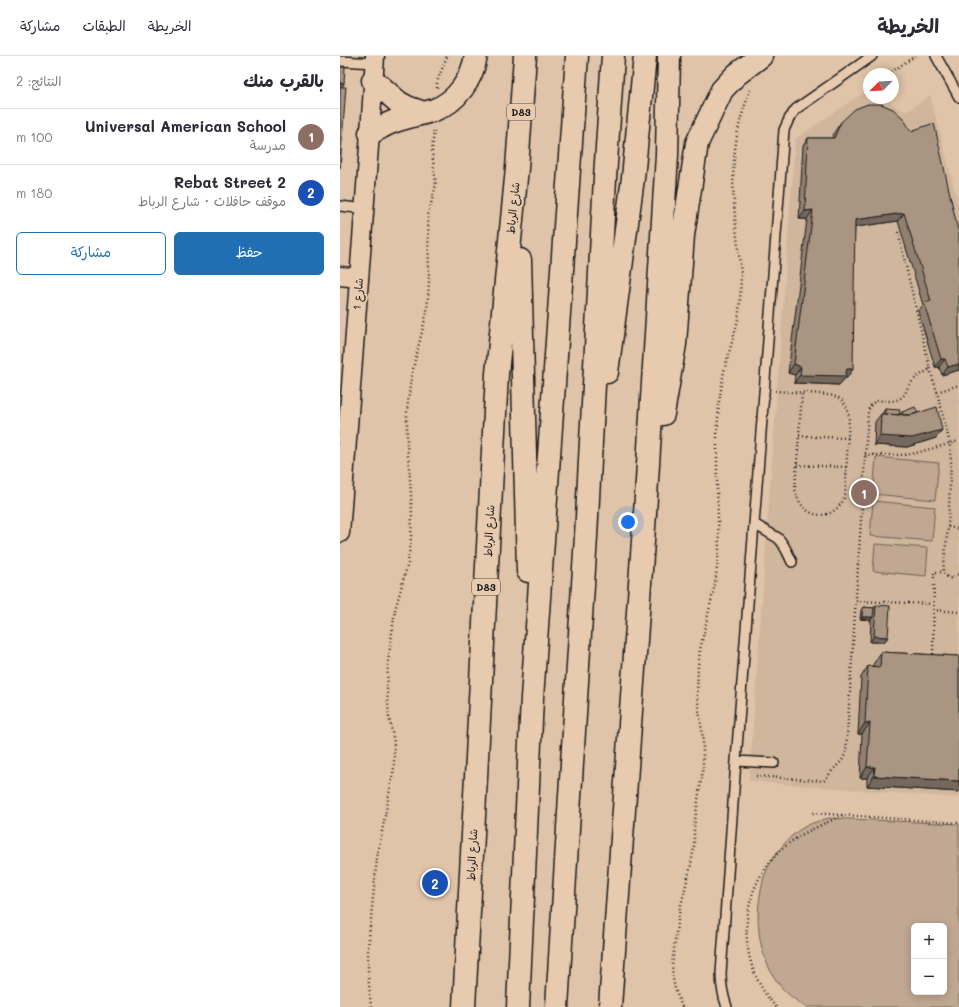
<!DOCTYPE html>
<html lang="ar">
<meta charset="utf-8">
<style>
:root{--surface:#fff;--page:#f2f2f3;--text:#2b2b33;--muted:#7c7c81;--line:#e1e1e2;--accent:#1f6fb2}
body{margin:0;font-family:Mali,"Playpen Sans Arabic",sans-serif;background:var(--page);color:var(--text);direction:rtl}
.controls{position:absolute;right:12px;bottom:12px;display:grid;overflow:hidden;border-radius:6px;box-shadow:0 2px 10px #0003}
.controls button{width:36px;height:36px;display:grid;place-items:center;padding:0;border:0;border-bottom:1px solid var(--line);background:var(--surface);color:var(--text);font:20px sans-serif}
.compass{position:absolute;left:523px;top:12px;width:36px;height:36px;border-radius:50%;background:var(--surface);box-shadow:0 2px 10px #0003;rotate:246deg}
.you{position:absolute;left:288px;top:466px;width:14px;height:14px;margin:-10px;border:3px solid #fff;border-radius:50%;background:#1a73e8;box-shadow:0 0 0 6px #1a73e833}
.badge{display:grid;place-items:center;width:26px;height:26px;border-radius:50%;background:var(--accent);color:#fff;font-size:13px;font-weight:700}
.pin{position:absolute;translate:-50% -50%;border:2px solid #fff;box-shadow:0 1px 4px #0006}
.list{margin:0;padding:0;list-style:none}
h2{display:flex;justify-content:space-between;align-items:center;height:52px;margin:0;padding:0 16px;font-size:17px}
h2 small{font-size:13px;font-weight:400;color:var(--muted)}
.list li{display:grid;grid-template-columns:26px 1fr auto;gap:12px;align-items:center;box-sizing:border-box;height:56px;padding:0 16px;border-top:1px solid var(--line)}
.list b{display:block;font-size:15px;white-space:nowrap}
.list p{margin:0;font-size:13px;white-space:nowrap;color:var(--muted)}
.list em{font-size:13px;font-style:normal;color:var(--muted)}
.actions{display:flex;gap:8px;padding:12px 16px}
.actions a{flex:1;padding:9px 0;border:1px solid var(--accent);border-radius:6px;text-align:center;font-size:14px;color:var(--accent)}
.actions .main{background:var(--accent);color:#fff}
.map{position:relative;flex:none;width:619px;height:951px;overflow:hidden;direction:ltr}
header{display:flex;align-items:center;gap:24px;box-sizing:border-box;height:56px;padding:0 20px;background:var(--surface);border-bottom:1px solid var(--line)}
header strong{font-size:19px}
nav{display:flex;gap:22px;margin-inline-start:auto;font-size:14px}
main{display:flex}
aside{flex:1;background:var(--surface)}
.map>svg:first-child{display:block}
.built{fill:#d0b69d}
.green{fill:#c0a892;stroke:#6e6257;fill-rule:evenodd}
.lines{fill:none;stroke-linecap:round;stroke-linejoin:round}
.service-casing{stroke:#1c1c1c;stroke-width:12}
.minor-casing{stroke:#1c1c1c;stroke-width:21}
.motorway-casing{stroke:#1c1c1c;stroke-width:25}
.path{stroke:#1c1c1c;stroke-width:2.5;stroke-dasharray:1 3;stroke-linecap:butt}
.service{stroke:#e8cbaf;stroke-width:9}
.minor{stroke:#e8cbaf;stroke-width:18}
.motorway{stroke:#e8cbaf;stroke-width:22}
.wall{fill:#918070;stroke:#1c1c1c}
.shaded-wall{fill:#76685b;stroke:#1c1c1c}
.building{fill:#a99582;stroke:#1c1c1c}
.labels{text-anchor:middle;stroke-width:4;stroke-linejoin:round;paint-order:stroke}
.shield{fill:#e8cbaf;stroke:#595048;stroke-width:1}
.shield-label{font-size:10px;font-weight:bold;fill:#1c1c1c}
.street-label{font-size:11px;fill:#1c1c1c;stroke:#e8cbaf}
</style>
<header>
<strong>الخريطة</strong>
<nav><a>الخريطة</a><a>الطبقات</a><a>مشاركة</a></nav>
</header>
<main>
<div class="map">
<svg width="619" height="951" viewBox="0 0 619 951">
<rect width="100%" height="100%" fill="#e0c4a9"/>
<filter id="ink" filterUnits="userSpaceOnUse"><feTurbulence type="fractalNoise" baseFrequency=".025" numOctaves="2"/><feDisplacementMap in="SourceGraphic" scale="8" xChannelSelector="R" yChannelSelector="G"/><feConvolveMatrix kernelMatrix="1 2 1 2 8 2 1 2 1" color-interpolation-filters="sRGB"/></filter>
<g filter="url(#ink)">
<path class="built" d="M529 33V42H548L553 49 566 56 590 39 619 150V742L409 725 455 83Z"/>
<path class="green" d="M536 401 599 407 595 444 533 438Z
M533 445 595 451 592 485 530 480Z
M535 488 588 492 586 520 533 515Z
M489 762 619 768V951H465C456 944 444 936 438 927 418 899 414 862 422 830 423 826 423 822 425 818 430 804 442 789 453 779 463 770 476 765 489 762ZM574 870H604V936H574Z"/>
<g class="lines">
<g class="service-casing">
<path id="service" d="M596 0 619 41
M0 5 35 7
M0 150 25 153
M414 468 438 482C445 489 448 498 452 506
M396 705 434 707
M387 951C383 940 381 929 381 917L396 705 444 74 449 63 456 53 532 0"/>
</g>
<g class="minor-casing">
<path id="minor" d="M0 220 19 222
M0 477 30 77 35 0"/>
</g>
<g class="motorway-casing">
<path id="motorway" d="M33 24 58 46 67 51 84 57
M30 77C37 74 43 70 50 67 64 61 80 59 94 54 117 46 132 23 136 0
M180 204 188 515
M267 316 293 122 305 0
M323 358 335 288 343 179 357 87 382 34 396 19 421 0
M124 951 157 318 177 112 185 0
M178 951 192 642 237 0
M217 951 246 480 265 122 273 0
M270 951 305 457 327 99 329 0"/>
</g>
<path class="path" d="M548 18 575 0
M97 32V26L107 0
M558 176 590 313 597 336 610 388 611 406 608 471 603 516 606 520 610 522 619 518
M435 335C447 336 491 337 499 342 506 347 508 354 509 361L505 440C493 469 460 463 455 433L462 337
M597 336 619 329
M459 380 508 382
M525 399H560L572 398 619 385
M457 409 506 411
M608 471 619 473
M516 545 594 548
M593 554 619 556
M593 602 594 516H603
M416 720 483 725C488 723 488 719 492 715 499 707 502 707 506 696L528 356C533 337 547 349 559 343 566 340 566 333 570 328 575 321 584 317 590 313
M473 757 619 767
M31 951 28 917V892L37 802 54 712V686L49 661 47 635 48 607 55 554 68 507 71 482 72 457 70 422 67 389V355L71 321 87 255 89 225 88 159 96 129 92 96 94 73
M342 951 335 933 333 923 332 909 337 869 340 853 351 809 354 790V771L363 711V683L357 639 358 610 360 594 375 528 378 503 379 492 377 432V377L379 346 384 315 398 264 400 246 401 219C397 175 389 130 396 87 398 68 405 49 411 31
M436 951C395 907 397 834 441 794 459 777 482 769 503 759"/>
<use href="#service" class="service"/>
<use href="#minor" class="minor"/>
<use href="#motorway" class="motorway"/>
</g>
<path class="wall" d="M528 48 619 314 602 319 599 311H595L578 255 583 249 558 165 515 171 507 322H505L499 329 454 327 455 319 448 317 467 163H459L463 90 468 82H492L495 75 501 66Z
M545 353 559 359 562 356 578 357 596 382 567 391 534 389 535 366 541 358H543V356Z
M536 549 548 581 544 586H530L531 564 520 563 521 554 523 551 534 552Z
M541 596 619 600V736L527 730V722H520L522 678H518L521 621 528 610H533L534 607Z"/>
<path class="shaded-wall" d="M0 27 4 28 0 34Z
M473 154 467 163H459L465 155Z
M564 157 558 165 509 172 515 164Z
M601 303H605L599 311H595Z
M454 308 461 311 455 319 448 317Z
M619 308V314L602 319 608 311Z
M507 313H513L507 322H505L499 329 454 327 460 319Z
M602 374 596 382 567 391 534 389 540 380Z
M522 561H533L531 564 520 563Z
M534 580 548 581 544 586H530Z
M525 667H530L522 678H518Z
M527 711H535L527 722H520Z
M534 720 619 725V736L527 730Z"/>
<path class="building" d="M0 11H5L4 28 0 27Z
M0 31H6L0 112Z
M528 48H541L553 53 563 62 571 75 594 67 619 179V308L608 311 605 303H601L584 247 591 245 564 157 515 164 513 313H507L505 320 460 319 461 311 454 308 473 154 465 155 468 82H494L501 66 515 53Z
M575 351 578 357 571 359H563L562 356Z
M597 351 602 374 572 382 540 380 541 358 571 359Z
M545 353 560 354 559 359 545 358Z
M536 549 550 550 548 581 534 580Z
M523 551 534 552 533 561H522Z
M541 596 619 600V725L534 720 535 711H527L530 667H525L528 610 540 611Z"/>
</g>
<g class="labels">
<g class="shield">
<rect x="167" y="48" width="28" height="16" rx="3"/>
<rect x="132" y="523" width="28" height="16" rx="3"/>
</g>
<g class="shield-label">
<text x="181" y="60">D83</text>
<text x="146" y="535">D83</text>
</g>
<g class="street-label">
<text transform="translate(173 152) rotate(-84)" y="4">شارع الرباط</text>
<text transform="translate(18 238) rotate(-86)" y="4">شارع 1</text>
<text transform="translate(149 475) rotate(-87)" y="4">شارع الرباط</text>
<text transform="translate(132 799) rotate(-87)" y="4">شارع الرباط</text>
</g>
</g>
</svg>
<div class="controls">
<button>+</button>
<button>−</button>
</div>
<svg class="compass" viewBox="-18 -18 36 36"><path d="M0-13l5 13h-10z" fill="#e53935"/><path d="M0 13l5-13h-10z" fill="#7c7c81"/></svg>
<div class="you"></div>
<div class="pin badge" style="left:524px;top:437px;background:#8d6e63">1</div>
<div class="pin badge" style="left:95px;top:827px;background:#1a4fb4">2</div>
</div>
<aside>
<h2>بالقرب منك<small>النتائج: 2</small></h2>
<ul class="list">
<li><span class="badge" style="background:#8d6e63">1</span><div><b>Universal American School</b><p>مدرسة</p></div><em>100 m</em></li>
<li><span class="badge" style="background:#1a4fb4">2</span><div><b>Rebat Street 2</b><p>موقف حافلات · شارع الرباط</p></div><em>180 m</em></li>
</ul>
<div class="actions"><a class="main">حفظ</a><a>مشاركة</a></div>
</aside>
</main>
